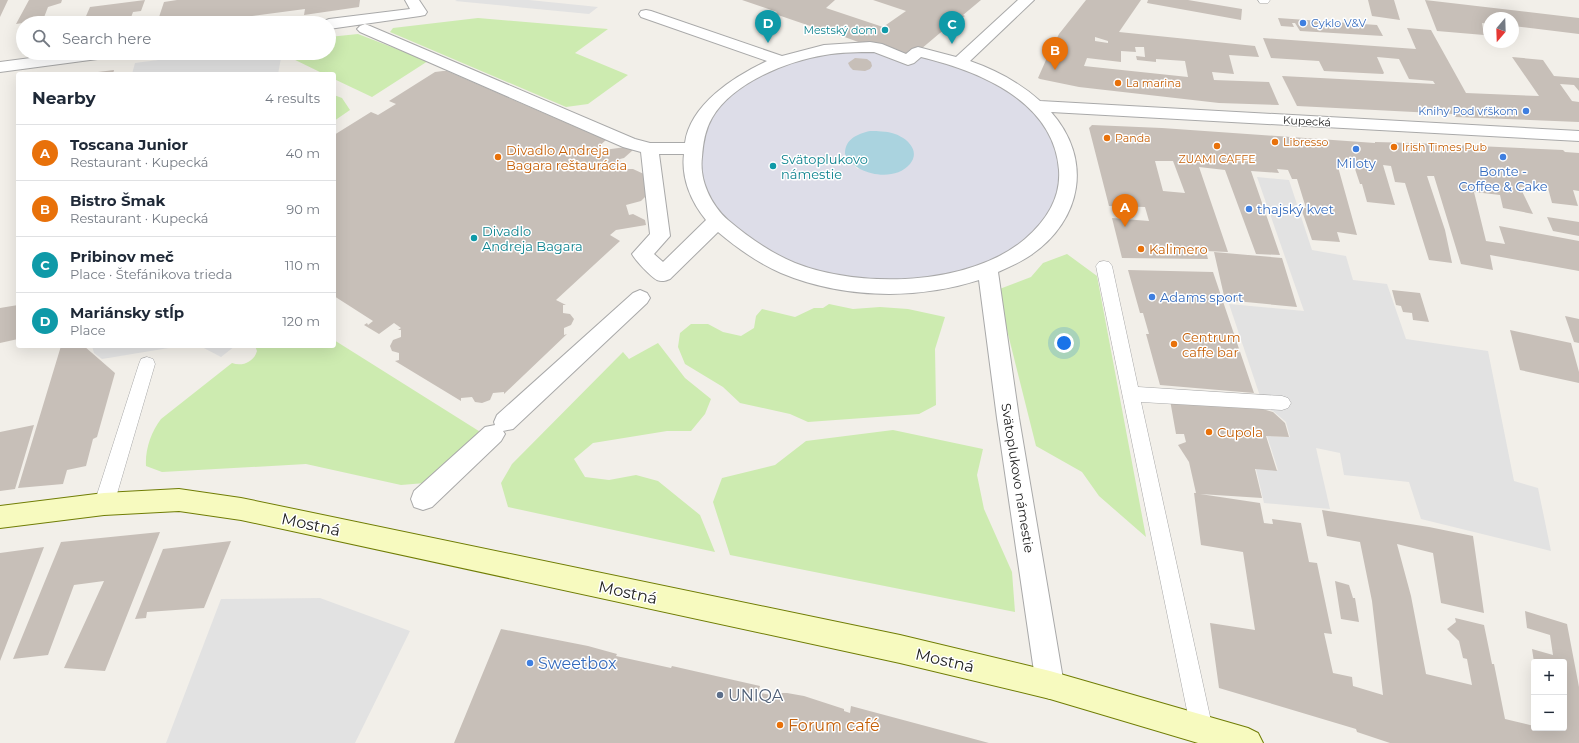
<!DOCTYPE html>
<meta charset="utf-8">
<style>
:root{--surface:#fff;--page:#f2f2f3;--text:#1f2937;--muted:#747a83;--line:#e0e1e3;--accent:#d40000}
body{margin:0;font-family:Montserrat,sans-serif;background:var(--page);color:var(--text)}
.controls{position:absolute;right:12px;bottom:12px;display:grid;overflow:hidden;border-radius:4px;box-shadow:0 4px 16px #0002}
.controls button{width:36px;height:36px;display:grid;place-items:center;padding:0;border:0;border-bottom:1px solid var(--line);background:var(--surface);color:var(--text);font:20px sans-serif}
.compass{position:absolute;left:1483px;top:12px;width:36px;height:36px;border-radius:50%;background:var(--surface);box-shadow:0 4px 16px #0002;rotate:199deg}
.you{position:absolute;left:1064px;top:343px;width:14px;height:14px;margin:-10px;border:3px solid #fff;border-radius:50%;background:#1a73e8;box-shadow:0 0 0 6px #1a73e833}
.badge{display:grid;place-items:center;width:26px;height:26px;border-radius:50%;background:var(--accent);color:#fff;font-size:13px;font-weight:700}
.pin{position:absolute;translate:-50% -33px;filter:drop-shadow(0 1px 2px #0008)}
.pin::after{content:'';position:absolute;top:21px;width:14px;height:12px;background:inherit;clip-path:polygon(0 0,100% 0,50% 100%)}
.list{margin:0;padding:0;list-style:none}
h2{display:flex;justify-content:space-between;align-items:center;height:52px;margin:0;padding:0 16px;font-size:17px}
h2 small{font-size:13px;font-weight:400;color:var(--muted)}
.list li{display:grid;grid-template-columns:26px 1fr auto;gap:12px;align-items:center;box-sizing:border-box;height:56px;padding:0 16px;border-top:1px solid var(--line)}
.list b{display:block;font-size:15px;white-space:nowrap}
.list p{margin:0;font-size:13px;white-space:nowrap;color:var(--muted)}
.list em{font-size:13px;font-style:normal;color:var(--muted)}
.icon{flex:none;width:22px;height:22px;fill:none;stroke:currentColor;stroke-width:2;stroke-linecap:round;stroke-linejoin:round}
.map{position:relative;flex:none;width:1579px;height:743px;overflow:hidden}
.search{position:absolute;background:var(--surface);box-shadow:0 4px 16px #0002;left:16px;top:16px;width:320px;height:44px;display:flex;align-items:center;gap:10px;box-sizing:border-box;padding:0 14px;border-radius:22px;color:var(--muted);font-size:15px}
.panel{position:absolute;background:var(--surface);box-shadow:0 4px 16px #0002;left:16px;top:72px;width:320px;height:276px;border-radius:4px}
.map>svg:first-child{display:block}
.grass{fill:#cdebb0}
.parking{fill:#e2e2e2}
.plaza{fill:#dddde8;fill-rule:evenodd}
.water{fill:#aad3df}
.building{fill:#c7bfb8;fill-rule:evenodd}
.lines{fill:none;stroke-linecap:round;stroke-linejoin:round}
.lane-casing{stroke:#a9a9a9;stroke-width:1}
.street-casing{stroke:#a9a9a9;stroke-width:2}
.secondary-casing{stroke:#707d05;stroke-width:2}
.lane{fill:#fff;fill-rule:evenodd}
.street{fill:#fff;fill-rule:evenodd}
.secondary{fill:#f7fabf;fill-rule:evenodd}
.shop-dot{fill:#3f7fe0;stroke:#fff;stroke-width:1.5}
.culture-dot{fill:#0f9aa8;stroke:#fff;stroke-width:1.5}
.food-dot{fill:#e8710a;stroke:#fff;stroke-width:1.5}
.service-dot{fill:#5c6f8a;stroke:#fff;stroke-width:1.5}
.labels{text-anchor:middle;stroke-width:3;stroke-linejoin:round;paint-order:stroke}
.far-shop-label{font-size:11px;fill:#366cbe;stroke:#fff;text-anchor:start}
.far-culture-label{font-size:11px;fill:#0d838f;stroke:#fff;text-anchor:end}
.far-food-label{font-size:11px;fill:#c56008;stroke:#fff;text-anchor:start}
.far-street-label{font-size:11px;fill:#222;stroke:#fff}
.food-label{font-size:13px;fill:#c56008;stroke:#fff;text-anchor:start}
.culture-label{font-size:13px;fill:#0d838f;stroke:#fff;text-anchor:start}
.shop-label{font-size:13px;fill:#366cbe;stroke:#fff}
.street-label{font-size:13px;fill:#222;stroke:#fff}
.near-street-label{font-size:16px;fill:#222;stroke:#fff}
.near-shop-label{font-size:16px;fill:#366cbe;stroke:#fff;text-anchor:start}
.near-service-label{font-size:16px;fill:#4e5e75;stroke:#fff;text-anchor:start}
.near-food-label{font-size:16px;fill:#c56008;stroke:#fff;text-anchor:start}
</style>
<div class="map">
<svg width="1579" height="743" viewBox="0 0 1579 743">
<rect width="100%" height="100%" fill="#f2efe9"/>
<path class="grass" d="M478 18 608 29 575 53 628 75 588 104 566 107 390 32 393 28Z
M358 34 428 61 372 97 334 79V74H324L287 56 286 53H329V37Z
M334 95 342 98 350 110 334 121Z
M1067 254 1097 276 1146 537 1099 496 1082 472 1036 446 997 290 1031 277 1043 263Z
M829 304 853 309 880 307 908 309 945 317 935 349 936 405 919 414 808 422 790 414 740 403 723 387 685 364 678 347 680 333 691 324H708L723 332 741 336 754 328 756 316 762 309 795 317 814 308H823Z
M334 340 482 433 425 483 401 485 306 464 162 472 146 466C145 450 151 432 161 419L232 363C242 367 254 362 257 351L255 346H306C315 350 324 346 334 346Z
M658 343 685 378 711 399 705 414 691 431H667L593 443 574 459 585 477 609 480 636 475 658 481 700 515 715 552 508 507 501 483 512 464 623 352 629 359Z
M893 430 983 449 977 475 984 509 1012 572 1015 612 730 555 713 502 722 478 775 465 806 441Z"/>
<path class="parking" d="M457 0H529L598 7 589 14 455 1Z
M212 53H282L278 74H132L135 63Z
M1257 177 1289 180 1312 250 1346 256 1353 280 1387 284 1406 339 1488 351 1514 481 1538 488 1551 551 1421 519 1409 482 1344 475 1340 453 1316 448 1330 509 1264 503 1256 469 1278 470 1267 436 1290 437 1286 422 1273 411 1264 408 1229 304 1304 311Z
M92 346H181L102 359 94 353Z
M200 346H235L221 357Z
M320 598 410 631 355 743H166L221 599Z"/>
<path class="plaza" d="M824 50 918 52 1002 81 1057 132 1067 192 1027 249 941 283 837 282 748 247 701 197 699 126 754 73ZM870 131 887 132 858 169 848 160Z"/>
<path class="water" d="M870 131C878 131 887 131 895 134 907 138 921 151 910 164 894 183 855 175 845 154 845 139 857 134 870 131Z"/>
<path class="building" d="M0 0H8L0 17Z
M29 0H62L61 3 48 7 43 20 16 24Z
M145 0 141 11 133 12 129 23H83L90 7Z
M177 0H360L359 7 304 15 305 9 199 23H157L164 2Z
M742 0H835L826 8 883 27 906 11 873 0H981L963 15 965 16 940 33 908 60 817 27 816 28 775 14 777 12Z
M1086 0H1141L1119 32 1255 46 1259 57 1229 55 1234 74 1212 72 1214 80 1269 82 1279 105 1219 103 1079 87 1040 79 1038 78 1046 60 1059 34ZM1095 37 1108 41V43L1095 41ZM1135 47H1144L1145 57 1136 56 1137 60 1156 62V59L1185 61 1188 77 1084 66 1087 58 1121 62V51L1136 52Z
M1148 0H1188L1242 9 1241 20 1147 3Z
M1368 0H1394L1400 20 1372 16Z
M1425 0 1579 18V34L1513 26V18H1489V24L1482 23 1484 35 1437 31Z
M1278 18 1377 25 1383 36 1300 31 1295 23H1292L1294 27 1281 26Z
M1407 28 1431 30 1466 93 1539 96 1512 57 1543 60 1554 76 1579 78V91L1574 85 1560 84 1572 101 1579 102V122L1455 117 1453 114 1297 106 1282 76 1435 84 1433 81 1409 79 1399 59 1377 57 1384 73 1383 74 1324 71 1319 61 1271 58 1263 38 1416 49Z
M855 58 867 59 871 62 872 66 870 69 865 71 853 70 850 67 848 63Z
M114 70 113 74H90V73Z
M443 71H447L606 140 598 147 604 150 633 146V150L624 158 620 159 621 169H633L646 175 649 193 641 201 626 205 629 215 633 214 645 220 646 225 616 230 610 235 620 241 556 300 566 305H563V313L570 314 574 319 571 325 564 328V335L567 334 504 394V392L493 393 490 400 482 403 475 402 472 397 461 398V401L395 361 399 360V353L392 351 390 346 393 340 401 337V330H398L401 328 394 323 379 334 364 325 367 323 368 325 373 321 334 296V135L371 112 378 115 396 104 389 101 435 72Z
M1092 125 1162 128 1375 143V142L1413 143 1563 150 1565 152 1579 153V191L1573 190 1578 206 1552 203 1548 188 1538 186 1540 188 1520 187 1533 214 1503 208 1500 195 1474 192 1486 241 1505 244 1499 226 1579 241V271L1490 255 1493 270 1461 264 1434 176H1427L1445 230 1452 263 1429 260 1405 183 1395 182 1391 166 1383 165 1395 205 1367 202 1362 184H1360L1355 169 1338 167 1357 235 1337 232 1340 242 1312 240 1301 208H1306L1297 179H1292L1288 170 1277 169 1279 173 1251 171 1280 255 1256 254 1225 170 1199 167 1228 252 1206 251 1208 259 1122 258 1112 218 1149 221 1145 207 1109 206 1089 128ZM1155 161H1173L1185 193 1163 191Z
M1547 217 1579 222V236L1553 231Z
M1214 252 1282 258 1297 307 1225 300Z
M1128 270 1213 272 1254 393 1160 385 1146 334H1149L1143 313H1140Z
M1392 290 1420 293 1429 322 1413 320 1412 313 1403 312 1401 306 1396 305Z
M18 305V339L0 343V308Z
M1565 316 1579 319V343L1574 342Z
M1510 330 1571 343 1579 372V383L1520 370Z
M61 346H84L115 373 97 437 93 439 86 466 67 470 63 484 18 488Z
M1170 400 1259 408 1273 412 1285 423 1289 437 1266 436 1277 471 1255 469 1262 498 1200 494 1260 503 1264 523 1273 524 1272 519 1301 523 1309 562 1317 563 1332 634 1324 633 1333 673 1352 677 1353 686 1383 695 1372 601 1360 542 1327 536 1322 510 1429 527 1473 536 1484 613 1441 603 1433 553 1397 544 1411 596 1426 674 1472 685 1467 659 1463 658 1459 641 1447 629 1456 622 1455 618 1484 625 1492 664H1494L1505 719 1534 726V728L1545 729V728H1564V662H1534L1532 649 1553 655 1550 635 1527 628 1525 611 1567 624 1579 687V743H1390L1357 732 1356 729 1219 688 1210 623 1255 630 1243 552 1201 545 1194 493H1196L1189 462 1178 445 1186 442 1184 434H1176Z
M34 425 15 489 0 491V432Z
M160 532 105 671 64 668 104 581 74 585 48 655 13 659 61 542Z
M231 541 204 608 147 612 146 618 135 619 163 549Z
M44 547 0 661V553Z
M1335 581 1349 585 1353 598H1355L1359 622 1341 619Z
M501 629 588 646 617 654 616 656 671 668 672 666 760 686 758 692 761 693 776 696V693H787L804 696 844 709V711L850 713 851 706 989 743H454Z"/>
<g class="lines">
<g class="lane-casing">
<path id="lane" d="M1258 0H1270L1268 3H1260Z
M1104 261 1109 262 1112 266 1138 387 1282 396 1288 398 1291 403 1288 408 1282 410 1141 402 1213 730 1210 738 1202 741 1194 738 1191 730 1096 266 1099 262Z
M147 357 153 359 155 364 114 504 111 510 104 512 97 510 94 504 139 364 141 359Z"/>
</g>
<g class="street-casing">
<path id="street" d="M405 0H419L427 12 425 15 420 16 329 29V23H322L324 21 329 19 410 9Z
M1018 0H1034L970 61C996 70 1020 83 1040 101L1579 131V141L1051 112C1093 159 1082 220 1031 255 1021 262 1009 267 998 272L1019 418 1064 685 1060 695 1050 699 1040 695 1036 685 997 418 979 280C917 300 843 299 781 273 758 263 737 248 718 232L670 279C665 281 662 282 657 280 650 276 636 261 632 254L650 234 641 152 623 147 360 32 357 29 360 26 365 24 370 26 635 139 650 143H685C690 104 735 76 767 61L641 17 639 14 641 11 646 10 651 11 782 56 824 45 870 42 882 44 906 54 912 49 918 47 956 57ZM874 52 908 65 914 63 921 57C979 71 1054 101 1059 170 1061 198 1046 221 1025 239 970 286 860 289 795 263 771 253 748 237 728 220 711 205 699 180 702 157 703 143 705 130 712 118 732 83 787 61 825 55 841 52 858 52 874 52ZM659 154H684C681 178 691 202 706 220L663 262 654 254 670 236Z
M69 53H113L111 56 105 58 0 72V62Z
M640 290 647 293 650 298 647 303 513 429 503 431 505 434 501 441 432 507 423 510 414 507 411 499 414 491 485 427 495 425 494 422 497 415 633 293Z"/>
</g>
<g class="secondary-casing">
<path id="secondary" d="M179 489 241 498 900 635 1050 671 1248 728 1258 733 1263 743H1198L1050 699 900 663 241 520 179 511 104 515 0 528V506L104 493Z"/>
</g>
<use href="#lane" class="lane"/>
<use href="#street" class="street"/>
<use href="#secondary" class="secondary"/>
</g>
<g class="shop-dot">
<circle cx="1303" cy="23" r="4"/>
<circle cx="1526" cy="111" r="4"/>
<circle cx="1356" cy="149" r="4"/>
<circle cx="1503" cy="157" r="4"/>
<circle cx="1249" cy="209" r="4"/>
<circle cx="1152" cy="297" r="4"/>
<circle cx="530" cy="663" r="4"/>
</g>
<g class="culture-dot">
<circle cx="885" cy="30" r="4"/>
<circle cx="773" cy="166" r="4"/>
<circle cx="474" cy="238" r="4"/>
</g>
<g class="food-dot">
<circle cx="1118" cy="83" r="4"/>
<circle cx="1107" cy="138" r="4"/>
<circle cx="1275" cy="142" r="4"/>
<circle cx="1217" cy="146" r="4"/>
<circle cx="1394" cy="147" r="4"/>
<circle cx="498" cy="157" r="4"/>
<circle cx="1141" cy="249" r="4"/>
<circle cx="1174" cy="344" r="4"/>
<circle cx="1209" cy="432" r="4"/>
<circle cx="780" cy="725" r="4"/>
</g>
<circle class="service-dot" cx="720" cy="695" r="4"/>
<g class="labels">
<g class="far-shop-label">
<text x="1311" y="27">Cyklo V&amp;V</text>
<text x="1518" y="115" text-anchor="end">Knihy Pod vŕškom</text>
</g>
<g class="far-culture-label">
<text x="877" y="34">Mestský dom</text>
</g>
<g class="far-food-label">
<text x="1126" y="87">La marina</text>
<text x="1115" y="142">Panda</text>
<text x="1283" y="146">Libresso</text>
<text x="1402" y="151">Irish Times Pub</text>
<text x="1217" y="163" text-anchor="middle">ZUAMI CAFFE</text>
</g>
<g class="far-street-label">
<text transform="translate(1307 121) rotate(3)" y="4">Kupecká</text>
</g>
<g class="food-label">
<text x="506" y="155">Divadlo Andreja<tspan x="506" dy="15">Bagara reštaurácia</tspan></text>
<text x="1149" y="254">Kalimero</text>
<text x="1182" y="342">Centrum<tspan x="1182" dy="15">caffe bar</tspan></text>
<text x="1217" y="437">Cupola</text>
</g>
<g class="culture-label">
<text x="781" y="164">Svätoplukovo<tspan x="781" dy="15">námestie</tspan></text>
<text x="482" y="236">Divadlo<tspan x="482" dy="15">Andreja Bagara</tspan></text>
</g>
<g class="shop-label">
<text x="1356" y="168">Miloty</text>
<text x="1503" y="176">Bonte -<tspan x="1503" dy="15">Coffee &amp; Cake</tspan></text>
<text x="1257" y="214" text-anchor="start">thajský kvet</text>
<text x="1160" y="302" text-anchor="start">Adams sport</text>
</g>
<g class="street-label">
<text transform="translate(1018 478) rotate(81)" y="5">Svätoplukovo námestie</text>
</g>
<g class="near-street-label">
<text transform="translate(311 524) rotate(12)" y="6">Mostná</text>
<text transform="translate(628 592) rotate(12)" y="6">Mostná</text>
<text transform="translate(945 660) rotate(13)" y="6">Mostná</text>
</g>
<g class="near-shop-label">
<text x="538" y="669">Sweetbox</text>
</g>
<g class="near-service-label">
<text x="728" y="701">UNIQA</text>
</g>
<g class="near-food-label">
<text x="788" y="731">Forum café</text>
</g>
</g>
</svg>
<div class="controls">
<button>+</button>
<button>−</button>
</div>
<svg class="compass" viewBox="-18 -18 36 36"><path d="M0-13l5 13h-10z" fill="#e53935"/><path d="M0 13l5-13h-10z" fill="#747a83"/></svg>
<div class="you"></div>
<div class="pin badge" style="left:1125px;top:227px;background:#e8710a">A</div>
<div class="pin badge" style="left:1055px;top:70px;background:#e8710a">B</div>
<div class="pin badge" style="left:952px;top:44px;background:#0f9aa8">C</div>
<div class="pin badge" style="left:768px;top:43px;background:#0f9aa8">D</div>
<div class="search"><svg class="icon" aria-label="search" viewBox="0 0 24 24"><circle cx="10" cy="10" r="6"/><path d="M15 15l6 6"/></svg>Search here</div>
<section class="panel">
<h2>Nearby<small>4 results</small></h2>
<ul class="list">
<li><span class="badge" style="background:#e8710a">A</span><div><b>Toscana Junior</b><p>Restaurant · Kupecká</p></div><em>40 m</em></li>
<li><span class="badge" style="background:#e8710a">B</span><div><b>Bistro Šmak</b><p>Restaurant · Kupecká</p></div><em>90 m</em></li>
<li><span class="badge" style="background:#0f9aa8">C</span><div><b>Pribinov meč</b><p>Place · Štefánikova trieda</p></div><em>110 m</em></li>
<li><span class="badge" style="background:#0f9aa8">D</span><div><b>Mariánsky stĺp</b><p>Place</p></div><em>120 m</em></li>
</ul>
</section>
</div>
